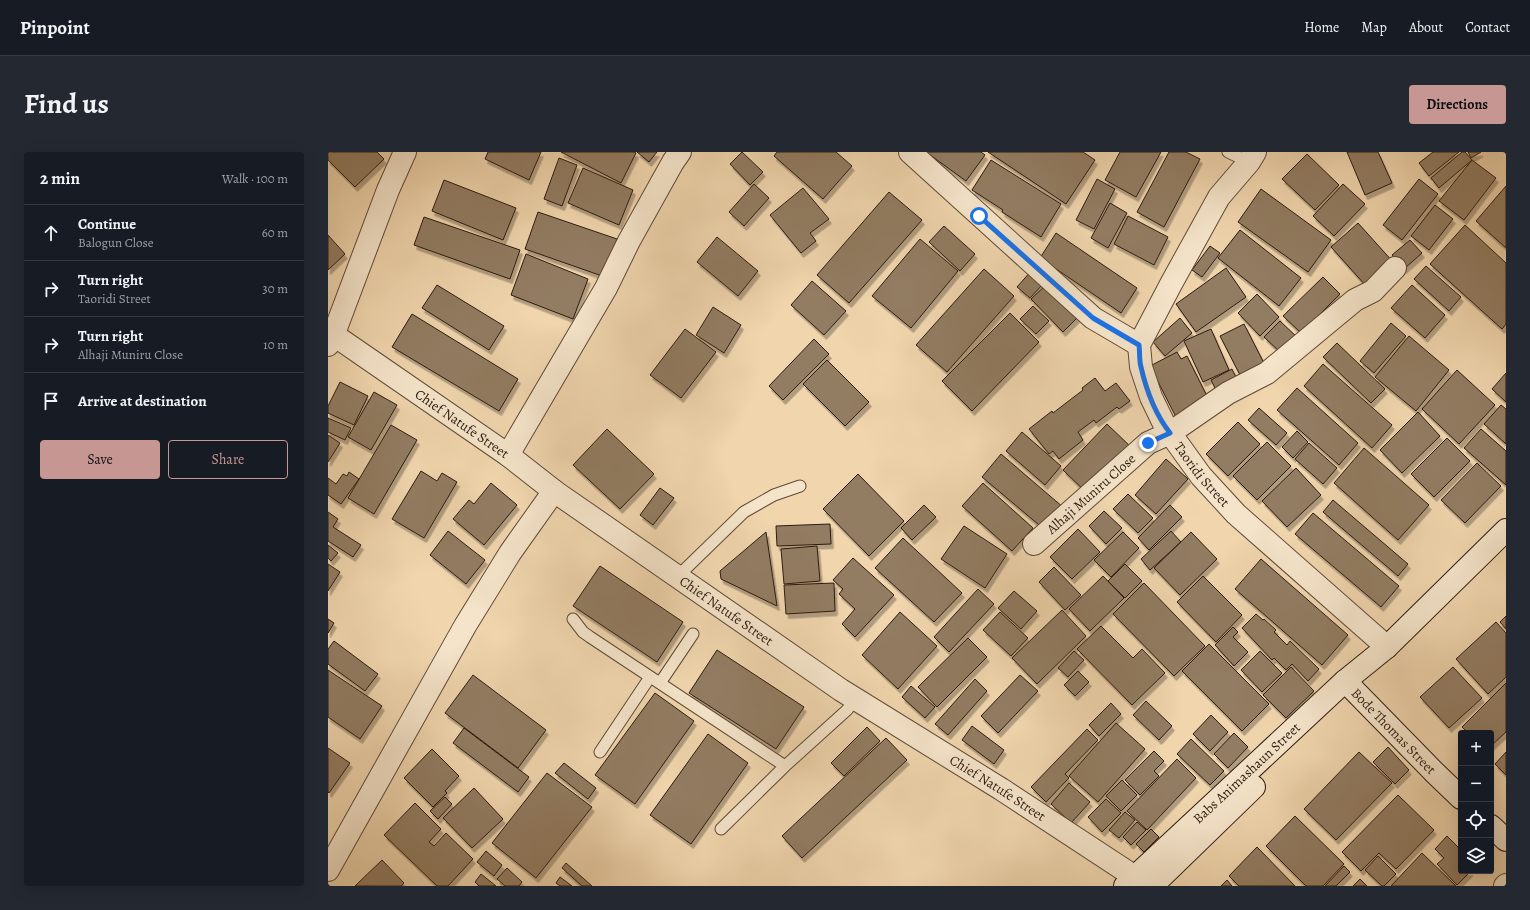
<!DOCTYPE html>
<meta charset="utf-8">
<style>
:root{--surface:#171b24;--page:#242831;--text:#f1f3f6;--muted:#9ea1a6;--line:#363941;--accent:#c59692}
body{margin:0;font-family:Alegreya,serif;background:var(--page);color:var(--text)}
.controls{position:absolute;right:12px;bottom:12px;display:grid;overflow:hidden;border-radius:4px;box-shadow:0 4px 16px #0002}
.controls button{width:36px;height:36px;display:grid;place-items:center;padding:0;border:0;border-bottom:1px solid var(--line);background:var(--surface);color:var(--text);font:20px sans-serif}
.stop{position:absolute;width:12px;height:12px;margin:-9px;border:3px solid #1a73e8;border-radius:50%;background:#fff}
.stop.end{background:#1a73e8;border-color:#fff;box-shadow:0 1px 4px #0008}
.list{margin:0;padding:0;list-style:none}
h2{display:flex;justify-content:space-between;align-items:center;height:52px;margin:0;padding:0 16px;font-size:17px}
h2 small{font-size:13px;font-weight:400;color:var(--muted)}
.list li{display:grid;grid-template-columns:26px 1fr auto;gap:12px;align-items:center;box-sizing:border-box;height:56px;padding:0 16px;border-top:1px solid var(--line)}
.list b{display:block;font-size:15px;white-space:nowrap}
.list p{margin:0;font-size:13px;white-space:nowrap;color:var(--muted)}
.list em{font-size:13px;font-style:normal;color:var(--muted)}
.actions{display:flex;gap:8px;padding:12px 16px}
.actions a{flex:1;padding:9px 0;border:1px solid var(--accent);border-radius:4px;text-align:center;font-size:14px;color:var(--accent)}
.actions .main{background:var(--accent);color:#111}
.icon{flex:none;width:22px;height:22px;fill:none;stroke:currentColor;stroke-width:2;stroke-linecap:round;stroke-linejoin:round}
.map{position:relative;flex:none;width:1178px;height:734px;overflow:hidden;border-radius:4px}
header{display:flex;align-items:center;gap:24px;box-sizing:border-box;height:56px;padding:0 20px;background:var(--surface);border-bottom:1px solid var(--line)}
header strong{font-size:19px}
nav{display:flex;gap:22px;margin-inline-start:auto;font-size:14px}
.intro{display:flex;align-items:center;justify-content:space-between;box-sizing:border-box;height:96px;padding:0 24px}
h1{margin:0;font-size:28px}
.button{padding:10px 18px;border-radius:4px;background:var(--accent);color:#111;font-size:14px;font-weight:700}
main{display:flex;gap:24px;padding:0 24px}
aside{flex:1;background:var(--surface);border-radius:4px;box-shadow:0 4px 16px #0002}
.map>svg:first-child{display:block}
.building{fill:#927c62;stroke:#2d1b10;filter:url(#shadow)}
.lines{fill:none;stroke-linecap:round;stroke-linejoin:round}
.lane-casing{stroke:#5e4a37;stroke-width:13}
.street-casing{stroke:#5e4a37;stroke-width:24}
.secondary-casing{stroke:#2d1b10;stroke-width:24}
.lane{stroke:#f5e4ca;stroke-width:11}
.street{stroke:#f5e4ca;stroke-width:22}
.secondary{stroke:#f5e4ca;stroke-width:22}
.route{stroke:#1a73e8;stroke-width:5}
.labels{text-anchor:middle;stroke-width:3;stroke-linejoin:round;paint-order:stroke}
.street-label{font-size:14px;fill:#2d1b10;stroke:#f5e4ca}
</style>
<header>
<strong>Pinpoint</strong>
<nav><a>Home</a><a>Map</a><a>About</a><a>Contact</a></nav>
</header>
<div class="intro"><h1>Find us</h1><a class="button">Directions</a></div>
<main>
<aside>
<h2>2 min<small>Walk · 100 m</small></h2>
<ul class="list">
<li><svg class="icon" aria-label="ahead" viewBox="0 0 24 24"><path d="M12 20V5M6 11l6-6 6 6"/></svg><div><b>Continue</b><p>Balogun Close</p></div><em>60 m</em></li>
<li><svg class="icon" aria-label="right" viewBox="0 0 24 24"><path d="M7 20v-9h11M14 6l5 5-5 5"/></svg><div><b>Turn right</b><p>Taoridi Street</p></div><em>30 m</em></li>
<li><svg class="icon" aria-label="right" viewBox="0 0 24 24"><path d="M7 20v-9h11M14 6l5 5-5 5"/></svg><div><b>Turn right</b><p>Alhaji Muniru Close</p></div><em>10 m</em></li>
<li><svg class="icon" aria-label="arrive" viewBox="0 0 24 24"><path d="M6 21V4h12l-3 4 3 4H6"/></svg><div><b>Arrive at destination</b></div></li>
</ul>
<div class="actions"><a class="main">Save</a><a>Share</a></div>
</aside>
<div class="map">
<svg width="1178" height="734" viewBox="0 0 1178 734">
<defs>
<filter id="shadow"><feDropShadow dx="2.5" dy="4.5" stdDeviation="0" flood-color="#0004"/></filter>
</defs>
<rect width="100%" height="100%" fill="#f0d5ad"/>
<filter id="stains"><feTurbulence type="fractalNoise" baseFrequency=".005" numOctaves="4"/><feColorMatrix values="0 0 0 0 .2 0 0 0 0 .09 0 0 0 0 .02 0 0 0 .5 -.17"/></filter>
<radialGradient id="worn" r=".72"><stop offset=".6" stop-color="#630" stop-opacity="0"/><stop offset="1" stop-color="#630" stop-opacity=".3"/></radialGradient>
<path class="building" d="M0 0H49L56 7 27 35 0 8Z
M160 0H213L201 28 157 7Z
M233 0H306L308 1 293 31Z
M309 0H329L321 10Z
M414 0 435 20 422 33 402 12Z
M449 0H508L524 14 495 47 446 4Z
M598 0H653L657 3 638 29Z
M660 0H755L767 8 738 52Z
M792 0H833L808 45 777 28Z
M841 0H858L872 7 836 75 809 60Z
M1019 0H1050L1064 31 1037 43Z
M1105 0H1131L1101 24 1091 11Z
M1134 0H1137L1144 8 1111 36 1103 26Z
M1140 0H1153L1143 6Z
M979 2 1011 33 987 58 954 27Z
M231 6 249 13 234 54 216 47Z
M663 8 733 52 713 85 674 60 675 58 644 38Z
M1144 8 1168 26 1136 68 1111 49Z
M255 16 305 38 291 73 240 51Z
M769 27 787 37 766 77 748 68Z
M1091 27 1110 42 1074 88 1055 73Z
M116 28 188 56 175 88 104 59Z
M426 32 441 46 416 74 401 60Z
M1015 32 1037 52 1006 84 985 64Z
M1178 34V96L1148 69Z
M475 36 501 67 482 81 488 89 473 101 442 63Z
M933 37 1003 88 980 120 910 70Z
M561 40 594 68 521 151 489 123Z
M782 51 799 61 780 96 763 86Z
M1107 53 1125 67 1101 98 1083 84Z
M210 60 289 87 277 125 197 97Z
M800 64 840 85 826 113 786 92Z
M96 65 192 98 182 127 86 93Z
M1030 71 1066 111 1039 135 1003 95Z
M1137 73 1178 111V172L1174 177 1102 112Z
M616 74 647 102 632 119 601 90Z
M912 78 973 126 951 154 890 106Z
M728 81 809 136 793 161 712 106Z
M0 83 17 102 0 118Z
M389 85 430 119 410 144 369 110Z
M592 87 630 119 583 176 544 144Z
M1082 88 1094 101 1076 117 1064 103Z
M882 94 892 101 874 125 864 118Z
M198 102 260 127 245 167 183 143Z
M1098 114 1133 145 1121 159 1086 127Z
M898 116 918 145 868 180 848 152Z
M656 117 686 144 619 220 588 193Z
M704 118 717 130 702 146 689 135Z
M995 125 1012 142 973 181 955 164Z
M484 129 518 159 496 183 463 153Z
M720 131 751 164 735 180 703 147Z
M109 133 176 174 161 198 94 156Z
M1084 133 1117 163 1097 186 1063 156Z
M929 142 951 165 932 184 910 161Z
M705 154 721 169 708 182 692 167Z
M385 155 413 173 396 201 368 183Z
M682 161 711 190 644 259 614 229Z
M84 162 190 227 171 259 64 195Z
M852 166 864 181 837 204 825 190Z
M952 169 970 186 954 202 936 185Z
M1063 171 1078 184 1046 221 1032 209Z
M916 172 936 211 912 223 892 184Z
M357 177 388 200 353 246 322 223Z
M883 177 901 218 875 230 856 189Z
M1081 184 1121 218 1088 259 1047 225Z
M486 187 501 202 455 248 441 234Z
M1009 191 1057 237 1043 251 995 205Z
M849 200 853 207 859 204 882 250 849 267 822 214Z
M499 208 541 250 517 274 475 232Z
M995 212 1064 273 1044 296 976 234Z
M904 217 912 233 891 244 883 228Z
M1129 218 1167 253 1131 292 1094 257Z
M1178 221V250L1164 237Z
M767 226 777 239 788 231 802 249 791 257 789 255 768 271 766 268 750 280 755 288 731 307 725 299 721 302 701 277 724 259 725 261 755 238 754 236Z
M12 230 40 244 26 273 0 261V254Z
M969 236 1030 291 1011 313 949 258Z
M46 240 69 253 43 298 20 285Z
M1173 253 1178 257V292L1156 272Z
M931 256 959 281 948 293 920 268Z
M1090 260 1112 284 1074 321 1052 298Z
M0 266 23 276 17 288 0 280Z
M910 270 932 292 900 324 878 302Z
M779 272 805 297 761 343 735 318Z
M63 273 89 288 46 362 20 346Z
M279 277 326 322 292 357 245 313Z
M1153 277 1178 299V333L1136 296Z
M969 279 980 290 965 306 954 295Z
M694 280 733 314 717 333 678 299Z
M0 283 12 291 0 310Z
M1119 286 1142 309 1106 345 1083 322Z
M939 290 963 314 929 348 905 324Z
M981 291 1009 316 995 332 967 307Z
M1036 296 1101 353 1070 388 1006 331Z
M673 302 736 356 717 378 654 325Z
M838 307 860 327 828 362 807 343Z
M1149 311 1173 334 1137 371 1113 348Z
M968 316 993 343 959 375 934 349Z
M93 319 109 329 114 321 129 330 96 386 64 367Z
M21 320 31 327 13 352 0 343V326L8 332 15 322 19 324Z
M530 322 576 369 541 404 495 357Z
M163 331 189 353 156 393 125 367 141 348 146 352Z
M655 331 705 376 684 399 634 354Z
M332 336 346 346 325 373 312 363Z
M800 342 825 366 810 381 785 357Z
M1005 348 1080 412 1070 424 995 360Z
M596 353 608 365 584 388 573 376Z
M842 353 854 365 821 398 810 386Z
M776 359 794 376 778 392 761 374Z
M0 360 10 367 5 375 33 393 25 405 0 389Z
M985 361 1071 434 1053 455 967 382Z
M502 372 503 392 449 394 448 374Z
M636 374 679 402 657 436 613 407Z
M750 377 772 400 744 427 722 405Z
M120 379 157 408 138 432 102 403Z
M843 379 853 390 822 418 813 407Z
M438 380 449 454 393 427 392 419Z
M795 380 811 396 783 425 766 408Z
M863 380 889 407 852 443 826 416Z
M575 386 634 441 606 470 547 416Z
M0 393 10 401 3 409 0 406Z
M489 394 492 429 456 432 453 397Z
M525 406 566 443 527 485 514 472 527 457 511 442 515 437 505 428Z
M933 407 1020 483 994 513 907 437Z
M0 412 12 420 0 439Z
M797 412 814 429 797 446 780 429Z
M272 414 355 470 329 510 245 454Z
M726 415 753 443 737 458 711 430Z
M775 424 796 446 762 479 741 457Z
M875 424 914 463 888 490 849 450Z
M506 431 507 459 458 462 456 433Z
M816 431 877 494 846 524 785 462Z
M650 437 666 452 621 500 606 485Z
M686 439 709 459 693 477 670 456Z
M734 458 758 484 709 532 684 506Z
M572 460 609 494 570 537 534 503Z
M672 460 700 486 683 504 655 478Z
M928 462 935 468 936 467 948 478 946 480 959 493 962 489 991 517 980 529 964 512 958 518 946 506 944 508 914 476Z
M1178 464V477L1172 470Z
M0 467 6 471 0 481Z
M1168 470 1178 481V525L1160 542 1128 507Z
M773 474 805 506 814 497 837 521 804 553 749 497Z
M905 475 910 480 905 485 920 500 906 514 887 493Z
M640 486 659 505 609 555 590 535Z
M6 489 50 522 37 539 0 512V497Z
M881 492 941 552 914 579 854 519Z
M389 498 476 555 448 597 361 541Z
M746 499 756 508 740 525 730 516Z
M932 499 954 521 934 540 913 518Z
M963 515 986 539 958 566 935 543Z
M1125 515 1154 546 1121 576 1092 545Z
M0 518 54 554 32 587 0 565Z
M750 519 761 530 747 544 736 533Z
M145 523 218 578 190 616 117 561Z
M692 523 710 539 670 581 653 564Z
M647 527 659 539 620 583 607 572Z
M1178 531V580L1163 594V581H1140L1134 575Z
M583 534 607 555 597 566 574 545Z
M327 541 366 569 307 652 267 623Z
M818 549 844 574 831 588 805 563Z
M783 551 793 562 771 584 761 573Z
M883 563 900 580 882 599 865 582Z
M788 571 817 597 770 650 741 624Z
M644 574 676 598 666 612 634 588Z
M539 575 552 589 516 624 503 611Z
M136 576 201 625 190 640 125 591Z
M759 577 770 588 737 622 741 626 718 650 703 635Z
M906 581 920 595 900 616 886 602Z
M380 582 420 611 363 692 322 663Z
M558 586 579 608 474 706 454 684Z
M863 587 896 619 882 633 849 602Z
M1060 595 1081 618 1067 632 1045 610Z
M0 596 22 611 1 641 0 640Z
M104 597 131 624 117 639 119 641 105 655 76 626Z
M826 599 836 609 826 619 831 624 812 643 797 628Z
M1031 600 1064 631 1008 688 976 657Z
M1178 600V623L1167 612Z
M849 607 868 626 819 678 799 659Z
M236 611 268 636 260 647 227 621Z
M219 621 264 655 208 726 164 691Z
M794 628 809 643 793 659 778 644Z
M741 631 762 650 743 671 723 652Z
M146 636 175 667 144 696 115 666Z
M1070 643 1106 678 1068 717 1051 701 1033 719 1014 700Z
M117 645 124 652 110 667 102 659Z
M778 647 793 661 774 680 760 665Z
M87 651 113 677 101 690 106 694 118 681 145 707 120 734H109L56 683Z
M797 660 807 668 791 686 781 678Z
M967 664 1016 712 995 734H978L938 694Z
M809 670 818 678 803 693 795 685Z
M823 677 831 685 816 700 808 692Z
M1119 684 1133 698V719H1143L1129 733 1109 712 1116 706 1107 697Z
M929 695 967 734H911L901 724Z
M158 699 174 713 166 724 149 710Z
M1094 701 1128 734H1063Z
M1050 704 1068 722 1056 734H1054L1037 718Z
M54 708 76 731 73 734H27Z
M238 711 264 734H254L234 716Z
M1016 714 1022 720 1008 734H997Z
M179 716 194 730 191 734H177L169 727Z
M153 722 168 734H151L147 730Z
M232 725 244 734H232L228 731Z
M1032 727 1039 734H1025Z
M899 728 904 734H893Z"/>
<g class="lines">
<g class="lane-casing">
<path id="lane" d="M900 0 921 10
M349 425 416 360 446 343 472 334
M245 467 255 480 262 485 457 614 519 558 527 547
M332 531 365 482
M272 600 322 525
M393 677 457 614"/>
</g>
<g class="street-casing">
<g id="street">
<path d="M582 0 765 166 811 193"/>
<path id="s1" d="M927 0 921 10 891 45 843 132 811 193 813 215 823 245 837 274 873 324 908 362 1059 495"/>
<path id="s2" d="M0 179 180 303 226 339 513 538 673 637 807 725"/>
<path d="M0 193 5 184 60 38 77 0"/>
<path d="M180 303 278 136 301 89 345 10 352 0"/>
<path id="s3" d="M706 392 820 291 842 281 900 241 939 221 1027 148 1045 139 1067 116"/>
<path d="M0 718 137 474 182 401 226 339"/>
<path d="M1177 734 1178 733"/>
</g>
</g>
<g class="secondary-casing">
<g id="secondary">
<path id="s4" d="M1017 529 1107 621 1133 646"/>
<path d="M1163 674 1178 688"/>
<path id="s5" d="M797 734 1017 529 1059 495 1178 378"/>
<path d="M824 734 926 635"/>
</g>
</g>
<use href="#lane" class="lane"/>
<use href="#street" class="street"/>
<use href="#secondary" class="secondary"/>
</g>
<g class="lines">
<path class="route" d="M651 64 765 166 811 193C812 200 811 208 813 215 818 237 828 263 842 281L820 291"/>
</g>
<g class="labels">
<g class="street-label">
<text dy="5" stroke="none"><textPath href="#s2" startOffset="163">Chief Natufe Street</textPath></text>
<text dy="5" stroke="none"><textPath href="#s1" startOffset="373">Taoridi Street</textPath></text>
<text dy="5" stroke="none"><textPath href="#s3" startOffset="76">Alhaji Muniru Close</textPath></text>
<text dy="5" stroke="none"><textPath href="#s2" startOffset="487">Chief Natufe Street</textPath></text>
<text dy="5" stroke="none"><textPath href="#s4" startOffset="70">Bode Thomas Street</textPath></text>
<text dy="5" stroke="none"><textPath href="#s5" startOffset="166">Babs Animashaun Street</textPath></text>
<text dy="5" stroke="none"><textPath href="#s2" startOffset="811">Chief Natufe Street</textPath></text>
</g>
</g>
<rect width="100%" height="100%" filter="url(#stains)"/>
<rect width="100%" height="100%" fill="url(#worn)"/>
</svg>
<div class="controls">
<button>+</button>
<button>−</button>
<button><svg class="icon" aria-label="locate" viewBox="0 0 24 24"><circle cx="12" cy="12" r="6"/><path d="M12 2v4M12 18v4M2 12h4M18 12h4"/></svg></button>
<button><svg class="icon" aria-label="layers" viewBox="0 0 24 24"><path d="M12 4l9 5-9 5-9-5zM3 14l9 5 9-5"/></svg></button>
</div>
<div class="stop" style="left:651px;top:64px"></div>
<div class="stop end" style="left:820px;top:291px"></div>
</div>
</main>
